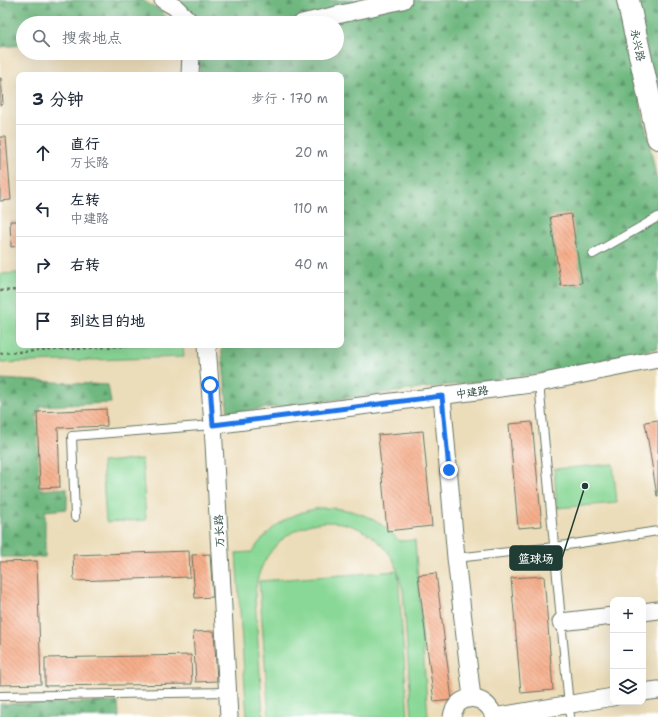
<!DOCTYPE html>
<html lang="zh">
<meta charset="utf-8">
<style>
:root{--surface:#fff;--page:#f6f6f7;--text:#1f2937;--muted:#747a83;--line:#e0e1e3}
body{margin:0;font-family:"Shantell Sans","LXGW WenKai TC",sans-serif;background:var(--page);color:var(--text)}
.controls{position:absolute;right:12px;bottom:12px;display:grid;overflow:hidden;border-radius:8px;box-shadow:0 4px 16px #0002}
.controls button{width:36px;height:36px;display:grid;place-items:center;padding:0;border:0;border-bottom:1px solid var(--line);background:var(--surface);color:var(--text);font:20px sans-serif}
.stop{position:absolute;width:12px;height:12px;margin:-9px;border:3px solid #1a73e8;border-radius:50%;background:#fff}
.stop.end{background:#1a73e8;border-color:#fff;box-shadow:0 1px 4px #0008}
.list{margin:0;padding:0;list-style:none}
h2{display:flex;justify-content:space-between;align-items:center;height:52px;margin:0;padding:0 16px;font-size:17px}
h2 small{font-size:13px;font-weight:400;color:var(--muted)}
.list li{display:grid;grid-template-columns:26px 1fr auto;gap:12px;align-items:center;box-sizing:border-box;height:56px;padding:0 16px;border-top:1px solid var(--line)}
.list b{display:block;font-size:15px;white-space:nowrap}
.list p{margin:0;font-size:13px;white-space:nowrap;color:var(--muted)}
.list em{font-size:13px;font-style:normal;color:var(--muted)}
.icon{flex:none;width:22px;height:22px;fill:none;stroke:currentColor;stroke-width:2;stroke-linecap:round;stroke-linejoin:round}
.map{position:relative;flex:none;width:658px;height:717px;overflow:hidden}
.search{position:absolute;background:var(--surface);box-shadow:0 4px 16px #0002;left:16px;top:16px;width:328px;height:44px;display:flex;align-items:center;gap:10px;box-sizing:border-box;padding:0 14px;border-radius:22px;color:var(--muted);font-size:15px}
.panel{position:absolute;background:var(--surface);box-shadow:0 4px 16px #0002;left:16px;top:72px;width:328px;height:276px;border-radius:8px}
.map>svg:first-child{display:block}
.forest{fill:url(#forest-firs);stroke:#477a5a}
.park{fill:#8ad897;stroke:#548a66}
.building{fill:url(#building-back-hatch)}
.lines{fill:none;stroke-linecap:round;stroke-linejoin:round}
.lane-casing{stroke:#677563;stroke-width:10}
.street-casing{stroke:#677563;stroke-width:19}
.secondary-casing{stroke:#677563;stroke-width:24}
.path{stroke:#677563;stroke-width:2.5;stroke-dasharray:3 3;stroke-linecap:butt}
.lane{stroke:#fff;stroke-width:8}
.street{stroke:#fff;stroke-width:17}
.secondary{stroke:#fff;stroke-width:22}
.route{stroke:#1a73e8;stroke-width:5}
.labels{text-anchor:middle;stroke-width:3;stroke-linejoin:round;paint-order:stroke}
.street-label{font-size:11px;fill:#1f3d34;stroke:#fff}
.leader{fill:none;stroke:#1f3d34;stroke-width:1.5}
.callout-dot{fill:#1f3d34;stroke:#fff;stroke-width:1.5}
.callout{fill:#1f3d34;stroke:#1f3d34;stroke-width:1.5}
.callout-label{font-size:12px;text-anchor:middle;font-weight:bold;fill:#fff}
</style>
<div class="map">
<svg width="658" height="717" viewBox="0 0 658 717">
<defs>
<pattern id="forest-firs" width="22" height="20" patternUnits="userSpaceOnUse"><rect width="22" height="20" fill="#6fb880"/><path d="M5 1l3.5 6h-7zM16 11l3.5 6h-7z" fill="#5b976a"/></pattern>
<pattern id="building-back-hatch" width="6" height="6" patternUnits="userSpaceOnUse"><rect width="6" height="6" fill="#f6ae8b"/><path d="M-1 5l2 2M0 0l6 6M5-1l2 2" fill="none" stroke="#c78f72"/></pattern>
</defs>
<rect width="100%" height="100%" fill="#fff"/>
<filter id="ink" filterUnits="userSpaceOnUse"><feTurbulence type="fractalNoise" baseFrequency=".025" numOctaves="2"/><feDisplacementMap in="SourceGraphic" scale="8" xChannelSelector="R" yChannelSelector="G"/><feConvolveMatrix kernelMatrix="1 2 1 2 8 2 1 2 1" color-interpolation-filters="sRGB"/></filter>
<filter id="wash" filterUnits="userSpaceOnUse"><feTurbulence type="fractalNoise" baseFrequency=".012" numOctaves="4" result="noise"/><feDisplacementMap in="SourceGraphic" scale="16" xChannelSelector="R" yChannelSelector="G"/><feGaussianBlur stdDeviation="0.9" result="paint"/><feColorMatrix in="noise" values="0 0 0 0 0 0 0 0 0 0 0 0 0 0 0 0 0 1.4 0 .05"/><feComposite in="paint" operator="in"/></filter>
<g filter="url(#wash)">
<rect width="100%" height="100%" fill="#ecddba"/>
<path class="forest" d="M0 0H142L161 11 173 23H23V45L0 47Z
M175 0H618L658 184V348L538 374 228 413 221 345H341V75H200L199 60 201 53H337V23H199Z
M636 0H658V102Z
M0 379 108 385 111 403 40 406 42 490 67 488V509L45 511V557H0Z
M118 702 119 717H0V704Z"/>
<path class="park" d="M19 273V345H183L184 357 0 363V274Z
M142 459 146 520 106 522 102 462Z
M613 464 617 503 557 508 554 469Z
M321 508C351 507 379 517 399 541L415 540 428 717H412L403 591 398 572 408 717H269L259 581 398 571C393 556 383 544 370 535 320 501 256 538 255 598L263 717H247L236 553 252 552C269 527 291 512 321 508Z"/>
<g id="blocks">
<path class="building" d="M0 78H1L3 104 0 105Z
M0 137H6L11 200 0 201Z
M571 214 582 283 561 286 550 217Z
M10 221H19V246L11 247Z
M106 409 107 426 58 428 60 487 40 488 37 412Z
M658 420V496H657L645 422Z
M532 422 542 526 518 528 509 424Z
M423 431 432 526 387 531 378 435Z
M189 551 190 577 74 581 73 555Z
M210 554 213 597 195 598 192 555Z
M37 561 41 684 0 685V562Z
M436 573 452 700 434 702 418 575Z
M544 576 553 690 521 693 511 578Z
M214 631 217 681 196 682 193 632Z
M191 655 192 684 45 686V658Z"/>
</g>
</g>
<g filter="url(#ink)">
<use href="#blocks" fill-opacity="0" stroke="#677563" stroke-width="1"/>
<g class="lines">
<g class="lane-casing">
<path id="lane" d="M593 254 658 217
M539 383 570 717
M75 517 72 436 213 425
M456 558 554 547 658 531
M0 696 228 692"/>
</g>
<g class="street-casing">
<path id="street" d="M163 0 175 7 191 23
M302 23 403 0
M190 75 191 53
M207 345 213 425 229 717
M442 396 456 558 472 698
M213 425 539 383 658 359
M643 612 658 610
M561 622 613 616
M643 692 658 690
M452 717C456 692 487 693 494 717
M494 717 613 697"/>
</g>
<g class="secondary-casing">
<path id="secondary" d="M628 0 658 138"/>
</g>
<path class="path" d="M0 291 19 290
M43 345 44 351
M0 353 143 345"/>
<use href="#lane" class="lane"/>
<use href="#street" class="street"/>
<use href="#secondary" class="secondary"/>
</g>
</g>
<g class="lines" filter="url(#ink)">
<path class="route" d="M210 385 213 425 442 396 449 470"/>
</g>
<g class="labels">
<g class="street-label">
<text transform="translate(638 45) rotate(78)" y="4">永兴路</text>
<text transform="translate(472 392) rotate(-8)" y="4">中建路</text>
<text transform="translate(219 531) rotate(-93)" y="4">万长路</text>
</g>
</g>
<path class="leader" d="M585 486L562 558"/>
<circle class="callout-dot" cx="585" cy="486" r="4"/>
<rect class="callout" x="510" y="546" width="52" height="24" rx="4"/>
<g class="callout-label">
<text x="536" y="563">篮球场</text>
</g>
</svg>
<div class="controls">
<button>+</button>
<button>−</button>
<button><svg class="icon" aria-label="layers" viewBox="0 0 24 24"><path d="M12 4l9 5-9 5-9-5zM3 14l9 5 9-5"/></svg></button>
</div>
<div class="stop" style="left:210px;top:385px"></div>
<div class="stop end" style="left:449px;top:470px"></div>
<div class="search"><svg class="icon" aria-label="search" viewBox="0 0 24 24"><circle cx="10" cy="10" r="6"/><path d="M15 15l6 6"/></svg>搜索地点</div>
<section class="panel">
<h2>3 分钟<small>步行 · 170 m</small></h2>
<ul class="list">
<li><svg class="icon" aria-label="ahead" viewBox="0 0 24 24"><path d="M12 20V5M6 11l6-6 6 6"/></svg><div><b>直行</b><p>万长路</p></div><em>20 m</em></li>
<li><svg class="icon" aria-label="left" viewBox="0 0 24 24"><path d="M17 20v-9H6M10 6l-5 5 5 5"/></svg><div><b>左转</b><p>中建路</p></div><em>110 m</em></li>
<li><svg class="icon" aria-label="right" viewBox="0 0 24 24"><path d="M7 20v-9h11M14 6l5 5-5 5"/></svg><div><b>右转</b></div><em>40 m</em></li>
<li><svg class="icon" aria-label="arrive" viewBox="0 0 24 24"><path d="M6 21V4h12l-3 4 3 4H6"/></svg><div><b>到达目的地</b></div></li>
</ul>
</section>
</div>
